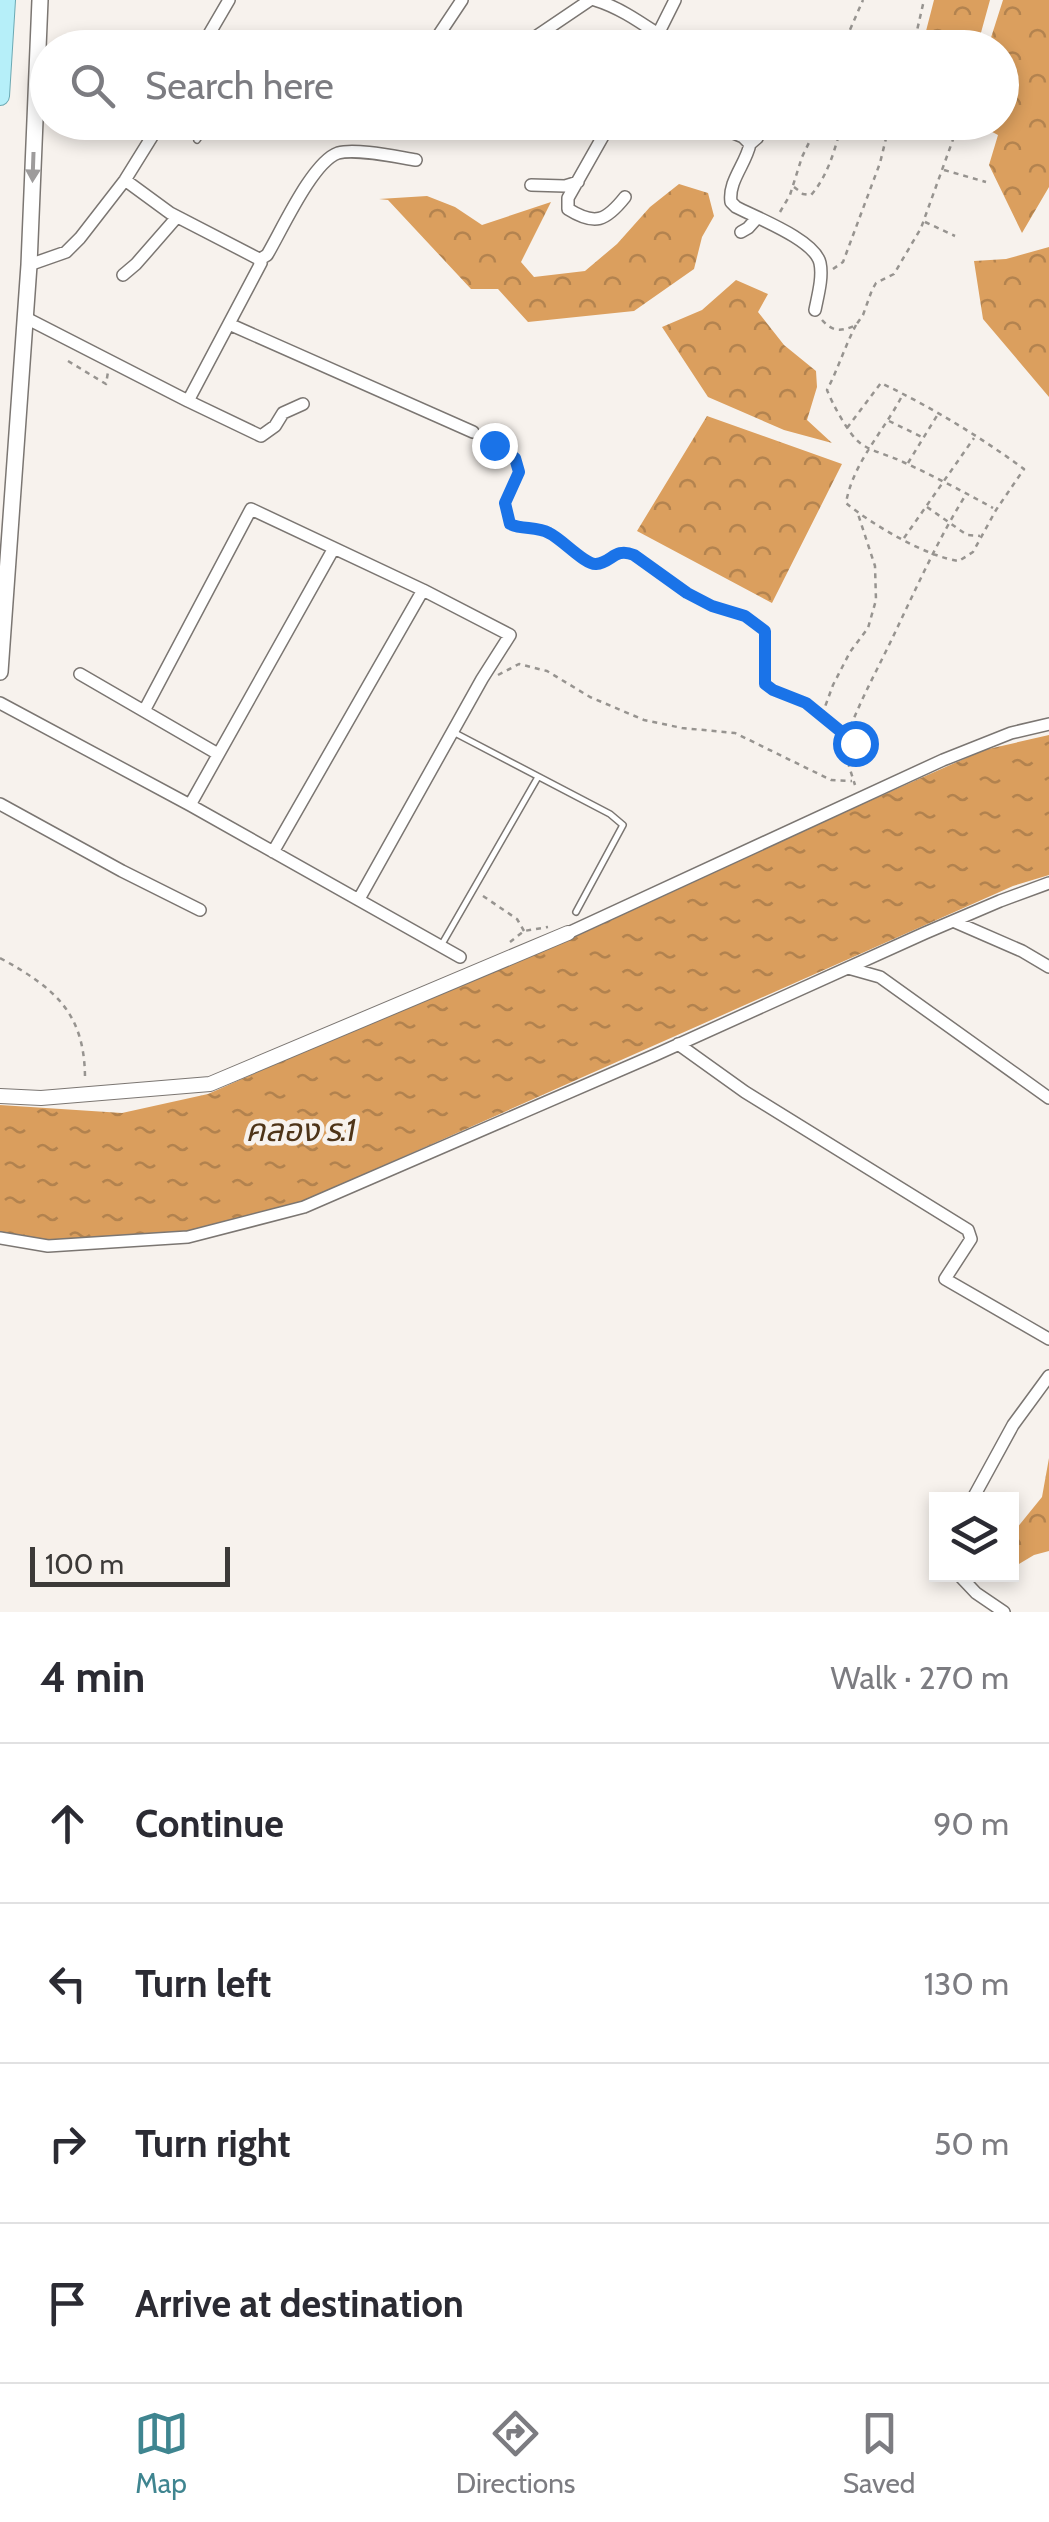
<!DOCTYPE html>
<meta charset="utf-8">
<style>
:root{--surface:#fff;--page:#f2f2f3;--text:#2b2b33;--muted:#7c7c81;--line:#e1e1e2;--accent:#3f8590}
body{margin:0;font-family:Cabin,"Noto Sans Thai",sans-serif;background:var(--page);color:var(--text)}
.controls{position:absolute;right:30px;bottom:30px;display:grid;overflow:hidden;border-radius:0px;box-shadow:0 5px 15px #0003}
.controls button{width:90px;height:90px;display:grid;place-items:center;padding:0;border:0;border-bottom:2px solid var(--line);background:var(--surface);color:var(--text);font:50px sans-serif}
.scale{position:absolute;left:30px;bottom:25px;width:200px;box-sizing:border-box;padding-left:10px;border:5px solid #3c3a38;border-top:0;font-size:28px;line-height:35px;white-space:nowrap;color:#3c3a38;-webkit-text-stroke:8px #f7f2ed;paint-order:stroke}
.stop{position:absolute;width:30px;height:30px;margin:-22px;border:8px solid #1a73e8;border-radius:50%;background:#fff}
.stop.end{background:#1a73e8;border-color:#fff;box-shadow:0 2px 10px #0008}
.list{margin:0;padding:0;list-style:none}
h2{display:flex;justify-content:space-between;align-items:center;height:130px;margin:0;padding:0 40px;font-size:42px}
h2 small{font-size:32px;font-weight:400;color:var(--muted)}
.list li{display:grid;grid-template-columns:65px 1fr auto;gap:30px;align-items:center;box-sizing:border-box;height:160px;padding:0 40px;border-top:2px solid var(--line)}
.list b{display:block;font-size:38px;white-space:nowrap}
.list em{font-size:32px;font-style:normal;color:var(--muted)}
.icon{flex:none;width:55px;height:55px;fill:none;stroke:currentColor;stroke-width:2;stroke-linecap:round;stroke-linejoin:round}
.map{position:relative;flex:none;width:1049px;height:1612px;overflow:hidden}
.search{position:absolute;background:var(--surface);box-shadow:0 5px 15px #0003;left:30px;right:30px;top:30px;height:110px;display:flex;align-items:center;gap:25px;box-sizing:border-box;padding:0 35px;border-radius:55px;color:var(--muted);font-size:38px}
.sheet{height:770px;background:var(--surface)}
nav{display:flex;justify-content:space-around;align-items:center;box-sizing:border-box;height:140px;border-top:2px solid var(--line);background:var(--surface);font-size:28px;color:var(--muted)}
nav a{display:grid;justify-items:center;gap:5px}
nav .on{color:var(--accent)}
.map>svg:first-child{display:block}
.forest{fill:url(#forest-crowns)}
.water{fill:url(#water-ripples)}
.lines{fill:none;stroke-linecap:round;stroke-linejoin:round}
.service-casing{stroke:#7b7672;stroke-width:8}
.minor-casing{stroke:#7b7672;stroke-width:14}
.tertiary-casing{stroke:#7b7672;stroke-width:16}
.secondary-casing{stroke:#7b7672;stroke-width:18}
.primary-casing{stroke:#6ca9b3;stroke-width:20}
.path{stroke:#979490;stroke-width:2.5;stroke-dasharray:5 5;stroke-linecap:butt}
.service{stroke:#fff;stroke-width:5}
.minor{stroke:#fff;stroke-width:11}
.tertiary{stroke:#fff;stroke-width:14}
.secondary{stroke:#fff;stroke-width:15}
.primary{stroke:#b6eff9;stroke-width:18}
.oneway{fill:#9e9c9c}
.route{stroke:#1a73e8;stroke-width:12}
.labels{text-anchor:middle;stroke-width:9;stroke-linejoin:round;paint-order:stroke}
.water-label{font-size:32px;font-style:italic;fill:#4e3418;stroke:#f7f2ed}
</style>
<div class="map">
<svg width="1049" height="1612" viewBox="0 0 1049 1612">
<defs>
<pattern id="forest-crowns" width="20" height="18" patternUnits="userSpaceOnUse" patternTransform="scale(2.5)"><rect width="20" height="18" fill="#db9f5e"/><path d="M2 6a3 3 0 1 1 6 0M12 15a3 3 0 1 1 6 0" fill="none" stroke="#b3834f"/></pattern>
<pattern id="water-ripples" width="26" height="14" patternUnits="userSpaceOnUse" patternTransform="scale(2.5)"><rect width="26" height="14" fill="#da9e5d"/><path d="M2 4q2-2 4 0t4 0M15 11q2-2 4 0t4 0" fill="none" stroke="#b2824e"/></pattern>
</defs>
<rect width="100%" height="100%" fill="#f7f2ed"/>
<path class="forest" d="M934 0H990L977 47H952L941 32 926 31Z
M1003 0H1049V187L1022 233 989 165 998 135 975 123 1002 122V48L988 47Z
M679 184 708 193 714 216 702 237 694 269 634 311 528 322 498 289H471L388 200 379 199 427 196 455 207 482 225 551 202 521 262 534 277 585 271 617 244 650 207Z
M1049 247V397L983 319 974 261 1006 259Z
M736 280 768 294 758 312 784 345 816 371 817 387 807 420 832 443 784 430 708 397 662 327 702 310Z
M707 416 842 464 772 603 637 531Z
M1049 1458V1551L1034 1555 1012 1568V1534L1042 1497Z"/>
<path class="water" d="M1049 735V875L1013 886 297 1204 187 1232 55 1243 0 1238V1105L122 1113 208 1094 984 750Z"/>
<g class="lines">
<g class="service-casing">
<path id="service" d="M197 140 210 122
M455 733 610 814 623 825 576 912
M442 944 538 777"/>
</g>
<g class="minor-casing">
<path id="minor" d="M595 0C618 7 637 20 658 34
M201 48 229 0
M430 48 462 0
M519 48 590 0
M651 48 675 0
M611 122 568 198V209C595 226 606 221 625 197
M707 122 743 137 750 144C746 164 728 181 731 202L736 207C757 218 815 240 820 263 823 277 818 295 815 310
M750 144 757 138 765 122
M125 180 170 213 257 258 261 263 188 401
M531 185 565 186 578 182
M741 232 748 228 757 218
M259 260 267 255C281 232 312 162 338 153 356 148 397 157 416 160
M29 265 66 252 80 238 125 180 161 122
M123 275 136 264 177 217
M26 318 188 401 261 436 275 426 283 413 303 404
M229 324 473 432
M80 674 218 754
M0 703 190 805 460 957
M144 711 251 509 423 590 510 635 482 679 359 899
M0 804 122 871 200 910
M190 805 334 548
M273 852 423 590
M953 921 1022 951 1049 967
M568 933 943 760 1011 733 1049 724
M848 968 880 977 1049 1098
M678 1044 745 1092 968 1230 971 1239 945 1279 1049 1339
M0 1238 48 1246 188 1237 304 1207 655 1055 925 933 1000 901 1049 883
M972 1500 1013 1425 1049 1376
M958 1574 976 1593 1004 1612"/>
</g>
<g class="tertiary-casing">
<path id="tertiary" d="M0 1096 41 1098 210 1084 568 933"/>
</g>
<g class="secondary-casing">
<path id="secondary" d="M0 672 29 265 40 0"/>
</g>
<g class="primary-casing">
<path id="primary" d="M0 96 6 0"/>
</g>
<path class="path" d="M842 48 863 0
M913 48 924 0
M944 170 986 182
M794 187 803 194 811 195C828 176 836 147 842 122
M780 212 790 195 802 157 819 122
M925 222 955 236
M833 269 843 262 880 163 890 122
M822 320C833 332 841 332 856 325L863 315 872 290 876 283 894 274 921 228 955 134
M856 325C845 346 838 369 827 390 832 403 849 435 860 443 872 452 889 455 903 462 934 476 964 492 993 508
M68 361 106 384 108 372
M889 421 922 437
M847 428 881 383C931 407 979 436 1024 469L996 510 973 552 959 561C927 557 871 524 846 503 853 462 885 430 903 394
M483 438 515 458 519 472 505 503 510 524C522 530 537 526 550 533 562 539 586 565 597 564 612 563 614 547 634 555L687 593 712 606 745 616 765 631V684L773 690 805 703 855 743 849 766 855 785
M908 463 938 414
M927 507 967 535 980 536
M904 538 974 438
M498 675 519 664 547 671 590 697 644 720 682 728 735 733 831 780 852 781
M822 715 833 685 850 652 868 628 876 600 875 566 858 514
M847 736C859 703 875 674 890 643 914 593 936 543 965 496
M483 896 517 919 524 931
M510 942 524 931 548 927
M0 958C55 988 85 1013 85 1079"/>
<use href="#service" class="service"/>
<use href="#minor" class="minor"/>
<use href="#tertiary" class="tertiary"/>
<use href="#secondary" class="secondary"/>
<use href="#primary" class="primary"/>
</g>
<defs><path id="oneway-solid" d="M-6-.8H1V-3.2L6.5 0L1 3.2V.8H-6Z" transform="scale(2.5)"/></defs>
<use class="oneway" href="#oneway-solid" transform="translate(33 167) rotate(92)"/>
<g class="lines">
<path class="route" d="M494 445 515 458 519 472 505 503 510 524C522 530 537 526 549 533 562 539 585 565 596 564 612 563 614 547 634 555L687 593 712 606 745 616 765 631V684L773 690 806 703 855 743"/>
</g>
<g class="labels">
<g class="water-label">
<text x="301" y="1141">คลอง ร.1</text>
</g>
</g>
</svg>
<div class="controls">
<button><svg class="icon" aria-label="layers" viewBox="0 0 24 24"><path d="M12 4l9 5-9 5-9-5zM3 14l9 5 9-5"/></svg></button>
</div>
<div class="scale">100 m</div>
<div class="stop" style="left:855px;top:743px"></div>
<div class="stop end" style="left:494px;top:445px"></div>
<div class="search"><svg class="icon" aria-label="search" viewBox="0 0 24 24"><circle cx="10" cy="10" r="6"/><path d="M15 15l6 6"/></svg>Search here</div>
</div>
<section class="sheet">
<h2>4 min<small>Walk · 270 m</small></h2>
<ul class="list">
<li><svg class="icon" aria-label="ahead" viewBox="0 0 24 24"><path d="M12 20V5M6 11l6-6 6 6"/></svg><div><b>Continue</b></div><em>90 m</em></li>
<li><svg class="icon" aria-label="left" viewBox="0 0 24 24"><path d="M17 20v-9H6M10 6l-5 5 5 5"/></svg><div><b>Turn left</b></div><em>130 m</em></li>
<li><svg class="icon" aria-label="right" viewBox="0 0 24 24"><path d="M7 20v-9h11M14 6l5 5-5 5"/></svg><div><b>Turn right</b></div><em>50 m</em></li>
<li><svg class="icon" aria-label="arrive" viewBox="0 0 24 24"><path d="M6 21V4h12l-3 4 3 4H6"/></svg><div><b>Arrive at destination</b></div></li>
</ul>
</section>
<nav>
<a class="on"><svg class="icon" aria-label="map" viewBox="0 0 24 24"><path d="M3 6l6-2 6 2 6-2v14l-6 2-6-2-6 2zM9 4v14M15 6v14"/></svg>Map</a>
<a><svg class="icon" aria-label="directions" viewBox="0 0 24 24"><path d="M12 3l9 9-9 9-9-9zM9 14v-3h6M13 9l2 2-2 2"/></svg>Directions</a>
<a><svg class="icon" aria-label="saved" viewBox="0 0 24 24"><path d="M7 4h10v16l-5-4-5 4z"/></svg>Saved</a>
</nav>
